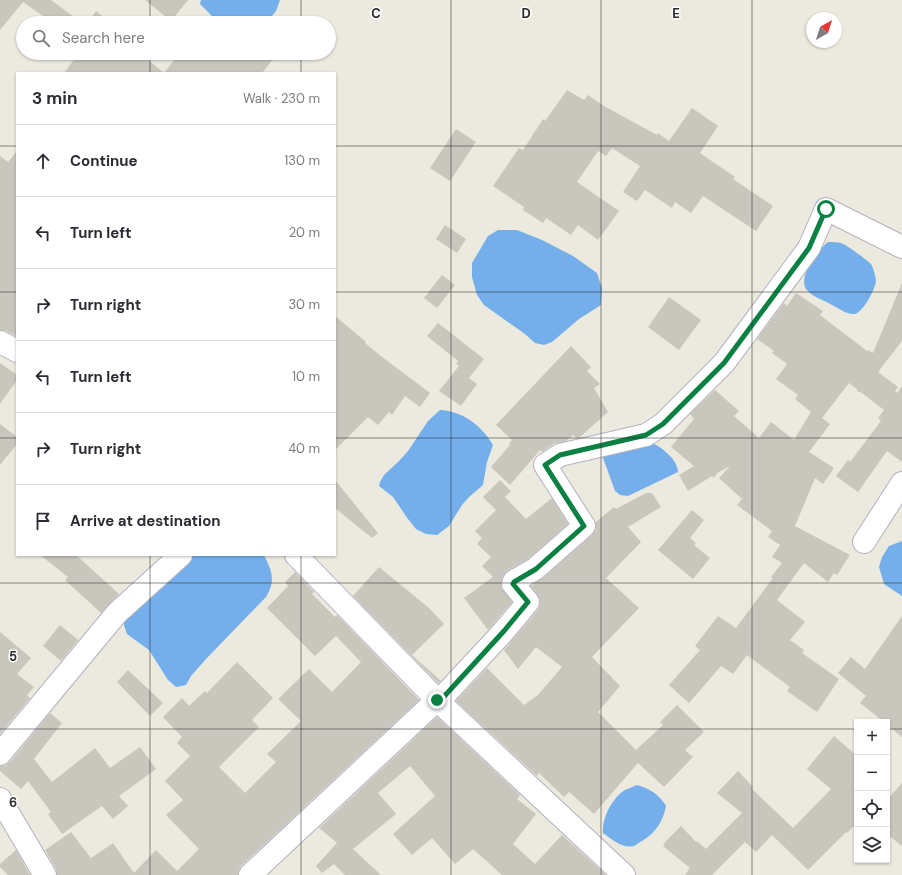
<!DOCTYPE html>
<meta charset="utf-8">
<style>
:root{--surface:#fff;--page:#f2f2f3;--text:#2b2b33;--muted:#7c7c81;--line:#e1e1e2}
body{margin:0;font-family:"DM Sans",sans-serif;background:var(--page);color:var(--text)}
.controls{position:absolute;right:12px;bottom:12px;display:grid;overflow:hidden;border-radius:0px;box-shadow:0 1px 3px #0004}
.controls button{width:36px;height:36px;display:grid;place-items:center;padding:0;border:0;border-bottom:1px solid var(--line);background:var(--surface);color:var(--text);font:20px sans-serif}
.compass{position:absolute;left:806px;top:12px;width:36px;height:36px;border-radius:50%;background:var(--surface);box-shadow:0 1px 3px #0004;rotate:39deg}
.stop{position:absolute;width:12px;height:12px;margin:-9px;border:3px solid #0b8043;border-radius:50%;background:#fff}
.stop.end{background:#0b8043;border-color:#fff;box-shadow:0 1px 4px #0008}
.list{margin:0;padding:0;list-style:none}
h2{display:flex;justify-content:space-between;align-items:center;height:52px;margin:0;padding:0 16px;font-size:17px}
h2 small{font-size:13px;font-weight:400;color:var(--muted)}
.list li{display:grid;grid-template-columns:26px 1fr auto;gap:12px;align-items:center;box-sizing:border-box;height:72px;padding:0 16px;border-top:1px solid var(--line)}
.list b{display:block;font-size:15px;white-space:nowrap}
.list em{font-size:13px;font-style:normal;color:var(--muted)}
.icon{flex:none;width:22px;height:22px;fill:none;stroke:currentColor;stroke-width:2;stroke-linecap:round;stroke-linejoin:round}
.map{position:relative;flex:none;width:902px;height:875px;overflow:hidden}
.search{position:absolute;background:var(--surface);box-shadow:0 1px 3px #0004;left:16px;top:16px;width:320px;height:44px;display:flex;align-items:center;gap:10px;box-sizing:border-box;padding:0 14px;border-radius:22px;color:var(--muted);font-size:15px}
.panel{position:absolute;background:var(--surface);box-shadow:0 1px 3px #0004;left:16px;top:72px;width:320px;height:484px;border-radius:0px}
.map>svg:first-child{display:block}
.water{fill:#74afeb}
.building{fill:#c8c6bd}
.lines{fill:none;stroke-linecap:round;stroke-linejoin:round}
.minor-casing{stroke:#b2b1be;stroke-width:24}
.minor{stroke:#fff;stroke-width:22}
.route{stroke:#0b8043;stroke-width:5}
.grid{fill:none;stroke:#2b2b2b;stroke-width:1;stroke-opacity:0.55}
.grid-label{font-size:13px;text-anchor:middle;font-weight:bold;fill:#2b2b2b;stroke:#fff;stroke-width:3;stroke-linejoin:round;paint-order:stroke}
</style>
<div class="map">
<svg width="902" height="875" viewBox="0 0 902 875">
<rect width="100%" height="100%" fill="#eceade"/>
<path class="water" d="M201 0H280L276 11 266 23H225L212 16 200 4Z
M498 230H517L542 240 573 256 597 273 602 288 601 305 579 319 552 342 544 345 535 343 525 334 484 305 477 295 472 277V263L488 236Z
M828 242C833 242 839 242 843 244 847 245 868 261 871 264 873 267 876 277 876 281 875 290 863 312 855 314 847 315 838 308 832 305 824 300 812 297 806 289 798 276 818 250 828 242Z
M440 410C463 411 482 426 493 445L487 462 483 485 469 497 462 505 449 526 437 535 426 534 416 529 408 519 393 497 379 486 380 482 384 475 399 461 408 451 428 421Z
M650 442C660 446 678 459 678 472L628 496 620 495 615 491 602 455Z
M902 541V596L884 584 879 567 882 557 889 546Z
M186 555H264C272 571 276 581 266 597L206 659 191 676 186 685 176 687 168 680 149 650 127 634 124 625V619Z
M637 785C650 789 659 794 666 806 663 821 656 833 642 841 640 842 636 845 634 846 623 849 611 839 603 833 602 818 612 798 625 790 629 788 633 787 637 785Z"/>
<path class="building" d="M0 0H51L82 23H53L23 2 0 30Z
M145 0H188L171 21Z
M96 11 111 23H87Z
M79 53H140L164 73 180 53H278L262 73H64Z
M567 90 584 100 588 95 604 106 657 135 658 133 669 141 692 108 718 126 700 153 735 177 733 179 773 206 756 231 703 196 691 213 675 202 672 208 645 190 637 201 623 192 640 166 612 148 606 156 598 151 577 182 619 211 598 240 578 225 571 235 546 218 543 223 523 210 524 207 493 186 519 148 523 150 543 119 545 121Z
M456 129 476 142 450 181 430 168Z
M17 151V335L16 336 6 331 0 330V156L8 162Z
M445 225 466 239 457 253 436 239Z
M442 275 455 285 437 308 424 298Z
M902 283V341L878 372 898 387 895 391 897 393 902 386V462L887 451 858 492 836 476 848 460 850 462 881 421 878 418 884 410 862 393 857 391V389L849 383 822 418 830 424 809 452 834 468 823 484 815 478 795 526 850 555 837 575 834 573 828 582 804 563 777 600 805 622 790 640 804 650 802 653 839 679 817 712 787 691 790 687 747 655 733 674 721 666 689 703 669 685 700 650 695 646 718 616 736 628 773 578 771 577 782 563 772 557 780 545 768 537 772 531 737 505 742 499 719 478 730 466 717 473 714 478 712 476 688 491 679 475 694 466 671 447 694 419 690 414 715 390 739 411 734 416 759 438 771 422 794 440 811 412 795 399 798 395 776 379 787 364 772 353 774 351 757 339 784 303 787 306 796 293 823 311 820 315 867 351 868 350 873 353Z
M669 297 701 320 679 350 648 327Z
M335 316 366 342 365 343 382 357 430 393 420 407 405 396 392 415 389 412 378 425 368 417 335 450Z
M438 323 484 359 469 378 477 384 461 406 439 391 459 366 456 364 458 361 427 336Z
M571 346 591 367 587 371 600 384 594 388 608 412 580 437 577 438 573 435 566 441 553 444 542 452 540 450 510 485 491 467 510 445 509 444 512 440 496 425Z
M0 363 17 375V380L0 404Z
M0 424 17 437V444L0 465Z
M335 480 378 533 372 538 335 508Z
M500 480 511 491 505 497 526 519 552 498 568 524 528 559 508 570 502 577 501 587 512 602 488 630 464 598 493 577 482 566 491 557 477 544 482 538 475 531 496 510 483 497Z
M646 493H652L661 507 628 527 641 542 606 578 639 608 592 657 620 686 598 712 636 750 663 725 660 722 677 705 704 732 685 750 693 757 664 787 638 763 594 814 569 792 564 797 539 773 537 776 456 701 487 668 524 705 538 695 562 667 536 647 518 669 504 650 538 610 540 605V599L531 586 543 578 592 535 596 530V522L614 507 616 509Z
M692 510 704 520 690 538 696 543 694 545 710 558 693 579 658 550Z
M40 555H76L119 594 101 613 65 580 68 577Z
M379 567 429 608 444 624 412 655 441 681 438 683 353 596Z
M295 572 314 592 312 594 335 617 337 615 419 700 241 866 238 871V875H57L56 869 45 850 71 832 91 858 113 843 134 873 156 850 177 871 199 849 166 815 183 800 165 781 190 756 177 743 182 737 163 717 182 698 189 706 205 691 207 693 237 662 273 698 252 720 259 727 219 767 245 793 276 762 267 754 301 721 278 699 309 669 332 692 361 662 336 636 315 656 267 608 288 586 285 582Z
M902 616V737L887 725V722H884L860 703 866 696 838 673 851 657 865 669Z
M60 625 78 640 61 661 43 646Z
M0 632 31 658 17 674 34 687 27 695 30 698 0 734Z
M128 670 163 703 150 716 117 682Z
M50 713 62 723 34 759 52 782 95 748 110 768 140 747 156 769 119 796 128 806 113 819 102 806 62 834 48 814 51 812 28 781 21 789 0 771V766H5L10 762Z
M437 717 520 795 517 799 536 814 513 844 535 864 562 835 606 875H502L473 849 455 864 432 838 412 855 393 834 435 796 410 766 378 793 396 814 353 849 381 875H345L334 864 322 873 316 866 337 843 319 828Z
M834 736 857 756V823L847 833 846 832 808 870 772 835 756 852 745 842 712 875H685L690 868 663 846 666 841 681 826 696 842 697 841 706 849 742 813 717 793 738 771 753 787 752 789 793 828 831 789 807 769Z
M902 783V846L887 834V800Z
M16 850 30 875H8L0 867V864Z"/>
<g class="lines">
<g class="minor-casing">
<path id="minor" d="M0 342 17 351
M864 542 902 483
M296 555 437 700 624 875
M439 701 504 631 528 602 513 584 514 581 535 569 584 526 545 465 560 455 646 435 663 424 724 363 809 248 826 209 902 247
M0 754 117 613 181 555
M0 799 45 875
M250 875 437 700"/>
</g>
<use href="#minor" class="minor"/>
</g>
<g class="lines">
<path class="route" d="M437 700 439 702 504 631 528 602 513 584 514 582 536 569 584 526 545 465 560 455 646 435 663 424 724 363 809 248 826 209"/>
</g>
<path class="grid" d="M150 0V23M301 0V23M451 0V875M601 0V875M752 0V875M150 53V73M301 53V73M0 146H17M335 146H902M0 292H17M335 292H902M0 438H17M335 438H902M150 555V875M301 555V875M0 583H902M0 729H857M887 729H902"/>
<g class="grid-label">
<text x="376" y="18">C</text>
<text x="526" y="18">D</text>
<text x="676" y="18">E</text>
<text x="13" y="661">5</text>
<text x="13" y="807">6</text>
</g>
</svg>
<div class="controls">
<button>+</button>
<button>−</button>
<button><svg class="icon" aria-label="locate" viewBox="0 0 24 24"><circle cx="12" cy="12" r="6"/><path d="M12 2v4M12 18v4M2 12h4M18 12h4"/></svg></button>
<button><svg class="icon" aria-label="layers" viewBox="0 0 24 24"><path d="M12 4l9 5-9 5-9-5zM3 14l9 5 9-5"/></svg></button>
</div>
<svg class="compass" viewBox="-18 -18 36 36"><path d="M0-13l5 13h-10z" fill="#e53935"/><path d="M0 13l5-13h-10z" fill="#7c7c81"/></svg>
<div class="stop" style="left:826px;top:209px"></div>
<div class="stop end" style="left:437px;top:700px"></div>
<div class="search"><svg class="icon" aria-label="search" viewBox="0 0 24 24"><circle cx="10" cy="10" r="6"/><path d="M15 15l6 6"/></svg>Search here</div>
<section class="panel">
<h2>3 min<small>Walk · 230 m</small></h2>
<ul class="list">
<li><svg class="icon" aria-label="ahead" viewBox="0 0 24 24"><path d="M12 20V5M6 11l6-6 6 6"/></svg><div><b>Continue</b></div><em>130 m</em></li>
<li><svg class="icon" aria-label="left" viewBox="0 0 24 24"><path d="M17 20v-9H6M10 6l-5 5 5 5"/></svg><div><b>Turn left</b></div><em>20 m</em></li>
<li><svg class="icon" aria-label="right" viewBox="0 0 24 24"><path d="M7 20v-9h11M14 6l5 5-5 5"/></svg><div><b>Turn right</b></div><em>30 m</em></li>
<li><svg class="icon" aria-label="left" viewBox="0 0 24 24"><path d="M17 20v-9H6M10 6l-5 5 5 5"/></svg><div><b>Turn left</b></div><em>10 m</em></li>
<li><svg class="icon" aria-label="right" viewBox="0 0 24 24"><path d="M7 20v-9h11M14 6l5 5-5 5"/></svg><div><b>Turn right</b></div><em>40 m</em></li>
<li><svg class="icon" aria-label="arrive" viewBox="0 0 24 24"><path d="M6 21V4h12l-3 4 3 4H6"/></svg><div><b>Arrive at destination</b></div></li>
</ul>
</section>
</div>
